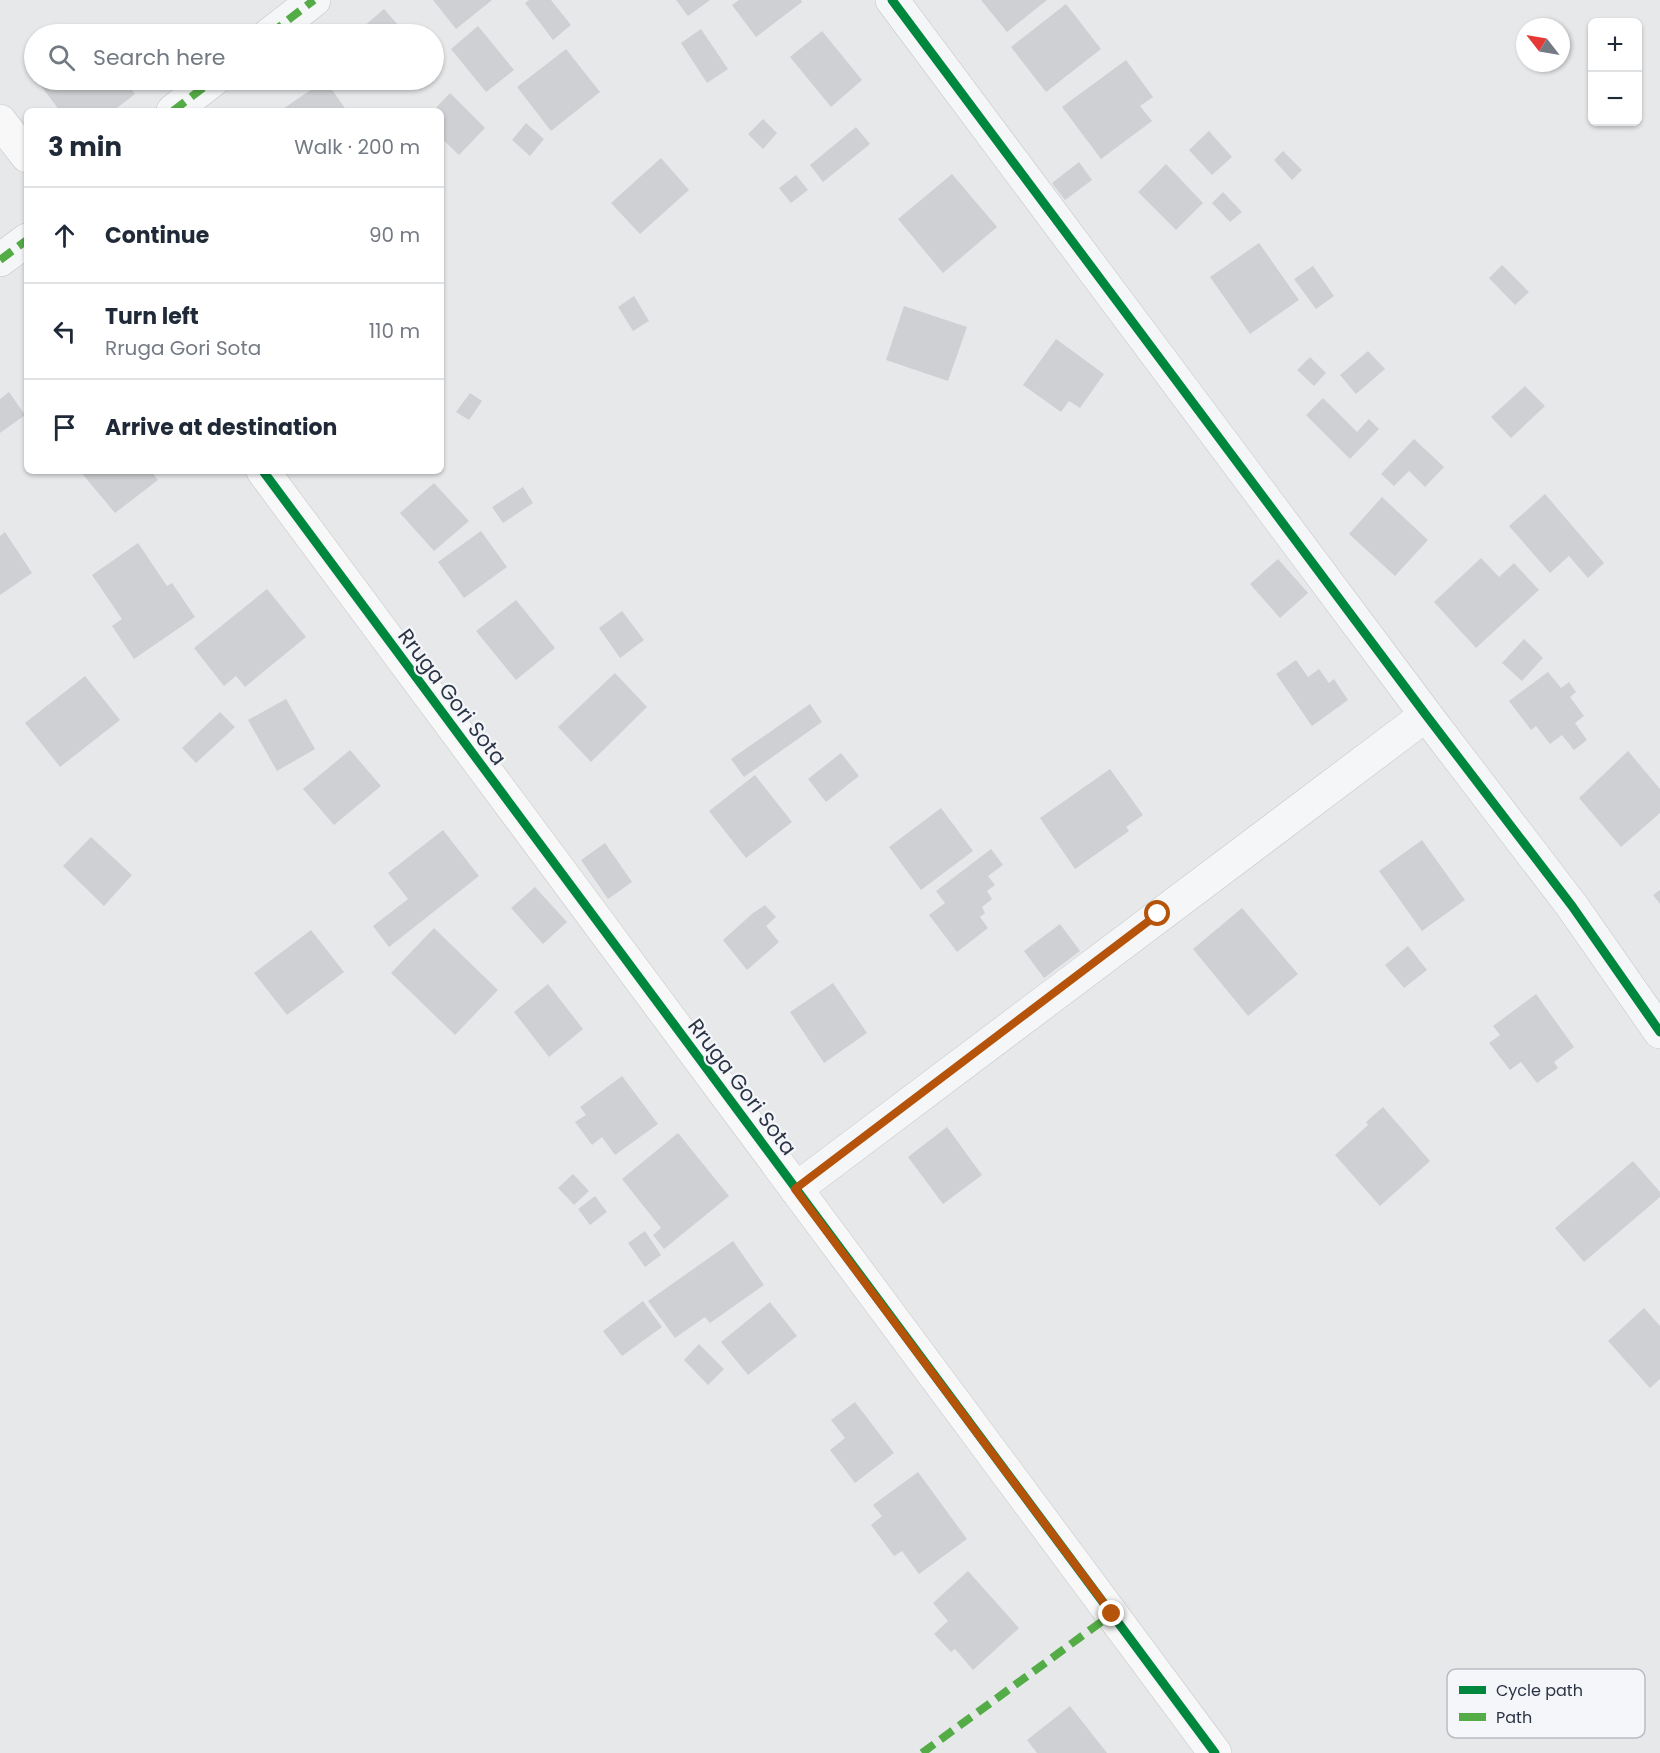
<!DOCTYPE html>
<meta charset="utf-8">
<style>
:root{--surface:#fff;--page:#f2f2f3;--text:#1f2937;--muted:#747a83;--line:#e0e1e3}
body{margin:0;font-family:Poppins,sans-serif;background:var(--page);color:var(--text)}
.controls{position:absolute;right:18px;top:18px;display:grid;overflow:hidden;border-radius:9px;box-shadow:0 2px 4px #0004}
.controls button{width:54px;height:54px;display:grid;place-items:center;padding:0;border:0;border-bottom:2px solid var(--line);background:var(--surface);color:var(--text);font:30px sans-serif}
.compass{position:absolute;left:1516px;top:18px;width:54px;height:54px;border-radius:50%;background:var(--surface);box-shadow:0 2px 4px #0004;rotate:301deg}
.stop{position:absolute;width:18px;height:18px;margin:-14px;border:4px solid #b45309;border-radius:50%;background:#fff}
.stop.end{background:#b45309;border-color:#fff;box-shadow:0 2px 6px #0008}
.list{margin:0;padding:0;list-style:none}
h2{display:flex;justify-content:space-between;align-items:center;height:78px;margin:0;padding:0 24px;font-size:26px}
h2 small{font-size:20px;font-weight:400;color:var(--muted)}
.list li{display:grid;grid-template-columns:39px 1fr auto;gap:18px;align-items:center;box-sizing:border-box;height:96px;padding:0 24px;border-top:2px solid var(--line)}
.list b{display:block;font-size:22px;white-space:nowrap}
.list p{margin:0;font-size:20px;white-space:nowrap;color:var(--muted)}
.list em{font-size:20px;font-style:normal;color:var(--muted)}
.icon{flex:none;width:33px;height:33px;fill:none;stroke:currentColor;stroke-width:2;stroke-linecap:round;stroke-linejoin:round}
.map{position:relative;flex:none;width:1660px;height:1753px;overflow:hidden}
.search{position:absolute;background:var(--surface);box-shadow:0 2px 4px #0004;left:24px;top:24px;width:420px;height:66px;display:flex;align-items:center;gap:15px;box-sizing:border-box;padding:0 21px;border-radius:33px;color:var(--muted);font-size:22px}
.panel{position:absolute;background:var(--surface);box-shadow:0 2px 4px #0004;left:24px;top:108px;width:420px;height:366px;border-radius:9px}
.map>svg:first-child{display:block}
.building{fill:#ced0d3}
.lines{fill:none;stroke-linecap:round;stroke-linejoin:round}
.street-casing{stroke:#c4c6c8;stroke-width:34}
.secondary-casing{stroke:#c4c6c8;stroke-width:34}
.street{stroke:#f5f6f7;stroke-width:33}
.secondary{stroke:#f8f8f8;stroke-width:33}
.quiet{stroke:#54ac47;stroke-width:8;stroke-dasharray:15 8;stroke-linecap:butt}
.cycleway-casing{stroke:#f4f6f9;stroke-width:13}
.cycleway{stroke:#00873e;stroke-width:9}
.route{stroke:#b45309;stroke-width:8}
.labels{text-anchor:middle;stroke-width:4.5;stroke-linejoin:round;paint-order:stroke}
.street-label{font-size:21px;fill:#2b3445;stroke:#f4f6f9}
.key{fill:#f4f6f9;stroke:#b8bcc3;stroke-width:1.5}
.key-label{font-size:16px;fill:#2b3445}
</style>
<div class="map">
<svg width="1660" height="1753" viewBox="0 0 1660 1753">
<rect width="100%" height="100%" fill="#e6e8ea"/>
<path class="building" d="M433 0H492L456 29Z
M529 0H551L571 25 553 40 525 3Z
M676 0H710L688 16Z
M739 0H801L802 2 756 37 732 5Z
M981 0H1047L1007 32Z
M1066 4 1101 49 1046 92 1011 47Z
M384 9 406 34H355Z
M478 26 514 70 486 92 451 49Z
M701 29 728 69 707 83 681 43Z
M822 31 862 80 831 107 790 57Z
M566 49 600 92 551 131 517 87Z
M1126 60 1153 97 1140 106 1152 121 1101 159 1062 107Z
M40 80H124L135 94 113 111H60L38 82Z
M325 80 347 111H280Z
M450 93 485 128 459 155 441 138V111H433Z
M763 119 777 133 763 149 748 134Z
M526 123 544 139 530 156 512 140Z
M856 127 870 144 823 182 810 165Z
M1209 131 1232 157 1212 175 1189 150Z
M1283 151 1302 170 1292 180 1274 160Z
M661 158 689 190 640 234 611 203Z
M1079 162 1092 180 1065 200 1052 183Z
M1166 164 1203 203 1176 230 1138 192Z
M952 174 997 227 943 273 898 219Z
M796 175 808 190 791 203 779 188Z
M1223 192 1242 212 1230 222 1212 203Z
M1259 243 1299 300 1250 334 1210 277Z
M1502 265 1529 292 1515 305 1489 278Z
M1313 266 1334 296 1316 309 1294 279Z
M634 296 649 321 633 331 618 307Z
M904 306 967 327 948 381 886 360Z
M1056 339 1104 374 1080 408 1069 401 1061 412 1023 385Z
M1368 351 1385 369 1356 394 1340 375Z
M1310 357 1326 373 1314 386 1297 370Z
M1525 386 1545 406 1511 438 1491 417Z
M9 392 25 415 0 433V399Z
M470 393 482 401 469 420 456 412Z
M1323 398 1357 432 1369 419 1379 429 1350 459 1306 415Z
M1414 439 1444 467 1425 487 1409 471 1394 486 1381 474Z
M80 471H151L158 480 115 513Z
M434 483 469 521 434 551 400 513Z
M523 487 533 503 503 523 492 507Z
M1545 494 1604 563 1588 578 1569 556 1550 573 1509 526Z
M1382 497 1428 540 1395 576 1349 534Z
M481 531 507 567 464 598 438 562Z
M5 532 32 573 0 595V536Z
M138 543 167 586 172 583 195 617 134 659 112 626 122 619 92 575Z
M1481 558 1499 577 1514 563 1539 590 1476 648 1434 602Z
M1278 559 1308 593 1280 618 1250 584Z
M267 589 306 637 245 687 236 676 224 686 194 648Z
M516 600 555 648 516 680 476 631Z
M622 611 644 640 620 658 599 628Z
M1524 639 1543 658 1522 681 1502 663Z
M1296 660 1308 677 1319 669 1329 683 1334 679 1348 700 1312 726 1276 674Z
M1548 672 1561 688 1569 682 1576 692 1570 697 1584 716 1575 723 1587 740 1574 750 1562 735 1550 744 1536 726 1531 730 1509 701Z
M615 673 647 707 591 762 558 727Z
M85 676 120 720 60 767 25 723Z
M286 699 315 749 277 771 248 720Z
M810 704 822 722 744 777 731 759Z
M220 712 235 727 196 763 182 748Z
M350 750 381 786 334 825 303 789Z
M1628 751 1660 789V813L1621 847 1579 798Z
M841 753 859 776 826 802 808 779Z
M1110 769 1143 815 1126 827 1129 831 1075 869 1040 818Z
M755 775 792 822 746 858 709 811Z
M941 808 973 851 921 890 889 847Z
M443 830 479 876 389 947 373 926 408 899 388 873Z
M91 837 132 875 104 906 63 866Z
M1422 840 1465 900 1422 931 1379 871Z
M605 843 632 882 608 899 581 860Z
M991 849 1003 865 988 876 995 885 987 891 992 899 982 907 985 913 980 917 988 928 957 952 929 915 945 903 936 891Z
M535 887 567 922 543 944 511 908Z
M1660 890V904L1653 895Z
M765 905 776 917 766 926 779 942 747 970 723 940 753 913Z
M1242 908 1298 974 1248 1016 1193 949Z
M1060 924 1080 951 1044 978 1024 951Z
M434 928 498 990 455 1035 391 973Z
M311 930 344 972 287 1015 254 973Z
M1408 946 1427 970 1404 988 1385 965Z
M833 983 867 1033 824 1063 790 1012Z
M548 984 583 1029 549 1057 514 1012Z
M1536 994 1574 1047 1554 1062 1558 1068 1537 1083 1521 1062 1510 1070 1489 1043 1500 1035 1493 1026Z
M622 1076 658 1124 615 1155 602 1137 592 1145 575 1122 586 1115 580 1107Z
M1383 1107 1430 1161 1380 1206 1335 1155 1368 1125 1366 1122Z
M947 1127 982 1175 943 1204 908 1157Z
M678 1133 729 1196 664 1249 653 1235 661 1228 622 1179Z
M1633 1161 1660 1192V1197L1584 1262 1555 1228Z
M573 1174 589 1191 574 1205 558 1188Z
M595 1196 607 1212 590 1225 578 1209Z
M645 1231 661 1255 645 1267 628 1243Z
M733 1241 764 1285 710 1323 705 1317 675 1338 648 1301Z
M643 1301 662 1327 622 1356 603 1331Z
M770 1302 797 1336 748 1375 721 1342Z
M1644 1308 1660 1326V1379L1650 1388 1608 1341Z
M699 1344 724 1369 708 1385 684 1360Z
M855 1402 894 1453 855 1483 830 1450 845 1438 831 1420Z
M918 1472 967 1539 919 1574 902 1551 894 1556 871 1525 882 1516 873 1505Z
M968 1571 1019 1628 973 1670 955 1649 951 1652 934 1634 948 1621 933 1603Z
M1070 1706 1107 1753H1037L1027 1740Z"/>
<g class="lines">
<g class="street-casing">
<path id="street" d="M892 0 1426 715 1572 906 1660 1032
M270 34 314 0
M173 111 213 80
M0 260 27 240
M796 1189 1426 715"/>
</g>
<g class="secondary-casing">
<path id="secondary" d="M0 121 27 156
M263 471 1215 1753"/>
</g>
<use href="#street" class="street"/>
<use href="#secondary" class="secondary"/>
<path class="quiet" d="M270 34 314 0
M173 111 213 80
M0 260 27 240
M922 1753 1112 1614"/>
<g class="cycleway-casing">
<path id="cycleway" d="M892 0 1426 715 1572 906 1660 1032
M263 471 1215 1753"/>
</g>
<use href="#cycleway" class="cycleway"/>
</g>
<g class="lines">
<path class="route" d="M1112 1614 795 1189 1158 914"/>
</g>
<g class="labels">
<g class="street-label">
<text transform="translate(452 697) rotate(53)" y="7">Rruga Gori Sota</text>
<text transform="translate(742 1087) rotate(53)" y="7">Rruga Gori Sota</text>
</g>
</g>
<rect x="1447" y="1669" width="198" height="69" rx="9" class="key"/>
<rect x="1459" y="1686" width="27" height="8" fill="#00873e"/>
<rect x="1459" y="1713" width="27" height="8" fill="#54ac47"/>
<g class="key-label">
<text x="1496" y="1696">Cycle path</text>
<text x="1496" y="1723">Path</text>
</g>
</svg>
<div class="controls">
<button>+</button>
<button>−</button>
</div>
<svg class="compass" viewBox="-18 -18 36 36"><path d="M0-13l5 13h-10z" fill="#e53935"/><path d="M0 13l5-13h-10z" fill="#747a83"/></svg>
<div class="stop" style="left:1158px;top:914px"></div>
<div class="stop end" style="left:1112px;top:1614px"></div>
<div class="search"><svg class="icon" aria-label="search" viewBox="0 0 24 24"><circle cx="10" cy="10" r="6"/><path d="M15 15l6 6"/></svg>Search here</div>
<section class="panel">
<h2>3 min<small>Walk · 200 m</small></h2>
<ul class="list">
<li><svg class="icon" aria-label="ahead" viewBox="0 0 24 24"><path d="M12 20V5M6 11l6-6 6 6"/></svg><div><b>Continue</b></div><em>90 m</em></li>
<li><svg class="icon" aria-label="left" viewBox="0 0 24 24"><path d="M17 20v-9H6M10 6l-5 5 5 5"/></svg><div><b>Turn left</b><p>Rruga Gori Sota</p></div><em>110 m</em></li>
<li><svg class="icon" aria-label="arrive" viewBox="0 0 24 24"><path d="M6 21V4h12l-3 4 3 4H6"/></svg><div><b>Arrive at destination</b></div></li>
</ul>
</section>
</div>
